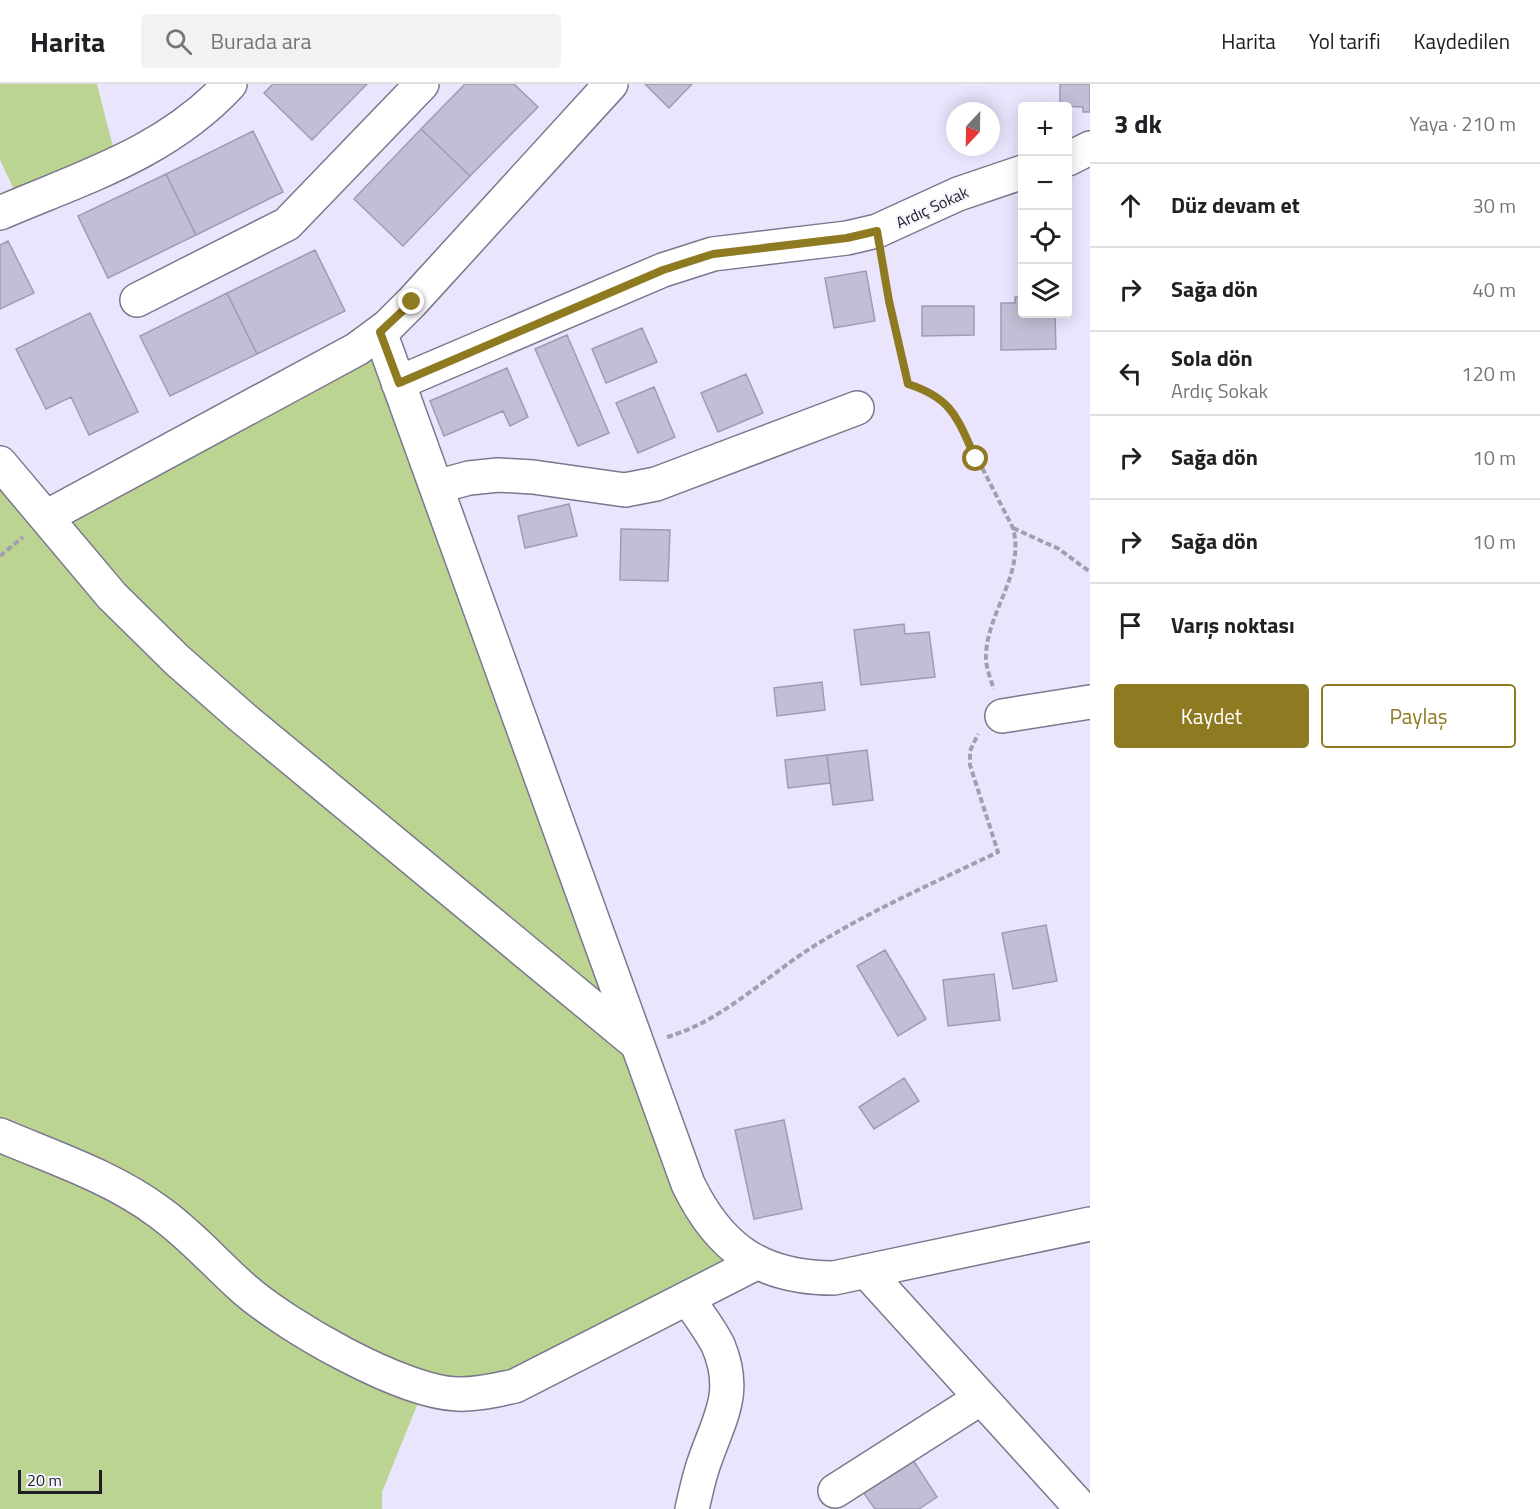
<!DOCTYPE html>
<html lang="tr">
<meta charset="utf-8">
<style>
:root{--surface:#fff;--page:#f2f2f2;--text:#202124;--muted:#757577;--line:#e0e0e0;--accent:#8e7a20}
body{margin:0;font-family:"Titillium Web",sans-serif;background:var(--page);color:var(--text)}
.controls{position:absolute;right:18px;top:18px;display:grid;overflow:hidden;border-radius:6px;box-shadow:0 3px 15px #0003}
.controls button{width:54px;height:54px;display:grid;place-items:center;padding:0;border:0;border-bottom:2px solid var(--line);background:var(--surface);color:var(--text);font:30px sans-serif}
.compass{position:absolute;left:946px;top:18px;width:54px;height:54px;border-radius:50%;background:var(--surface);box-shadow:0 3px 15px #0003;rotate:202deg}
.scale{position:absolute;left:18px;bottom:15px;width:84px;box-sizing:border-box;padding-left:6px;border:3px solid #1e1c25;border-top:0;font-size:16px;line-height:21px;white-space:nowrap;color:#1e1c25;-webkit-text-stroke:4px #f6f5fe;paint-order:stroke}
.stop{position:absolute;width:18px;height:18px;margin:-14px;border:4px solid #8e7a20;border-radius:50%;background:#fff}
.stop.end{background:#8e7a20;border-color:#fff;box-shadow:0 2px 6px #0008}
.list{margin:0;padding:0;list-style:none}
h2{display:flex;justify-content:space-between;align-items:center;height:78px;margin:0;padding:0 24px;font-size:26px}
h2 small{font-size:20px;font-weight:400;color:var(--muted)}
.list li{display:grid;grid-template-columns:39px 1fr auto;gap:18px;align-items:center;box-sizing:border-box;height:84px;padding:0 24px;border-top:2px solid var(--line)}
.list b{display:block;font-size:22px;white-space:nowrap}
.list p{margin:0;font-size:20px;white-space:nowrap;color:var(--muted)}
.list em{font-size:20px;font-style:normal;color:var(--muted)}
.actions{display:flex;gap:12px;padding:18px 24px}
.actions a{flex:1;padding:14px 0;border:2px solid var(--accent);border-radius:6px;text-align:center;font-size:21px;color:var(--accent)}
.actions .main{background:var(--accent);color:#fff}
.icon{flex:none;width:33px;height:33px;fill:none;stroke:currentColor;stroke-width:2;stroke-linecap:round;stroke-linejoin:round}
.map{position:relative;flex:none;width:1090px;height:1425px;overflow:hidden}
header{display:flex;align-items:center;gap:36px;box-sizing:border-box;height:84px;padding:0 30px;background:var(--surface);border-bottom:2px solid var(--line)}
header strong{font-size:28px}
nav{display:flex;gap:33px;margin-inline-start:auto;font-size:21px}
.search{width:420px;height:54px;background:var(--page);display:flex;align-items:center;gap:15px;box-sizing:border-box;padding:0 21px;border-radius:6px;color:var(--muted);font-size:22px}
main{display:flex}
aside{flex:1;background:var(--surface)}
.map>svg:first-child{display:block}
.green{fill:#bcd492}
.building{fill:#c2bed5;stroke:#9f9bb2;stroke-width:1.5}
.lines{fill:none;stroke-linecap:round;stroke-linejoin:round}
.minor-casing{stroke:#7b778d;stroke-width:36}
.path{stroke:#a29eb0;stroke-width:4;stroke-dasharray:6 3;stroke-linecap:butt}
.minor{stroke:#fff;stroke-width:33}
.route{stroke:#8e7a20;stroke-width:8}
.labels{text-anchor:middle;stroke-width:4.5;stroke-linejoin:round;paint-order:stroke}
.street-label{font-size:16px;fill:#1e1c25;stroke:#f6f5fe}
</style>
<header>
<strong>Harita</strong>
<div class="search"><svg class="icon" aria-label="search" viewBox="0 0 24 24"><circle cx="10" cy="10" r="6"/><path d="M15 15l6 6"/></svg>Burada ara</div>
<nav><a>Harita</a><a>Yol tarifi</a><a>Kaydedilen</a></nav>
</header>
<main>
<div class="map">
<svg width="1090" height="1425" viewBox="0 0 1090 1425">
<rect width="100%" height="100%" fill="#eae5fd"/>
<path class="green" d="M0 0H97L117 79 21 120 0 76Z
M380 248 688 1100 756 1179 515 1302 424 1304 382 1408V1425H0V379L47 433Z"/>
<path class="building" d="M273 0H367L312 56 264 9Z
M465 0H514L538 23 470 92 421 45Z
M645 0H692L669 24Z
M1060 0H1090V28H1083V23L1060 22Z
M421 45 470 92 403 162 354 115Z
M253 47 283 108 196 151 166 90Z
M166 90 196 151 108 194 78 132Z
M8 157 34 209 0 225V161Z
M315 166 345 227 257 270 227 209Z
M866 187 875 237 834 244 825 194Z
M227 209 257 270 170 312 140 252Z
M1015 213H1023V230H1055L1056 265 1001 266V219H1015Z
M922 222H974V251L922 252Z
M90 229 138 328 89 351 71 313 46 325 16 265Z
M642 244 657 278 606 299 592 265Z
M567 251 609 349 578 362 535 265Z
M507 284 528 333 510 342 503 327 444 352 430 317Z
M746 290 763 329 718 348 701 309Z
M654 303 675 353 638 369 616 319Z
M569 420 577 452 525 464 518 432Z
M621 445 670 446 668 497 620 496Z
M904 540 905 550 929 548 935 593 861 601 854 546Z
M822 598 825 626 777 632 774 604Z
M867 666 873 716 833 721 827 671Z
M827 671 830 699 788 704 785 676Z
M1046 841 1057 897 1013 905 1002 849Z
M885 866 926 935 898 952 857 882Z
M994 890 1000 936 948 942 943 896Z
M904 994 919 1017 874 1045 859 1023Z
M784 1036 802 1125 754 1135 735 1046Z
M913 1376 937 1413 919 1425H875L863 1408Z"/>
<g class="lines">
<g class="minor-casing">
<path id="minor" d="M1068 75 1090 64
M0 129C84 93 166 69 230 0
M137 216 287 140 422 0
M380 248 688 1100C719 1164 760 1194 834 1194L1090 1140
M398 299 663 186 713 170 847 154 877 147 958 110 1023 88
M0 379 112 512 177 576 243 634 637 960
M436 403 469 394 498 391 533 393 625 406 656 400 857 324
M46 433 357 265 388 242 412 218 611 0
M1002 632 1090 618
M0 1051C54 1074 112 1093 159 1128 190 1150 215 1179 243 1204 286 1242 401 1308 457 1310 477 1311 496 1306 515 1302L756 1179
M866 1187 1082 1425
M688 1214C697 1229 710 1245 718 1261 738 1308 720 1333 705 1376 699 1392 696 1408 692 1425
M835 1407 981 1314"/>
</g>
<path class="path" d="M882 177 908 300 938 313 953 327 1013 444C1025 489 989 525 986 569 985 581 990 594 994 605
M1013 444 1059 465 1090 488
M0 472 23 453
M667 953C723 937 766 892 814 862 873 825 936 798 998 768L970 681V667L978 650"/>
<use href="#minor" class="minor"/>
</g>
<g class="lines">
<path class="route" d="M412 218 380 248 399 299 663 186 713 170 847 154 877 147 889 217 908 300C954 315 957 335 976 375"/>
</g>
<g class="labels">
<g class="street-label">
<text transform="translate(932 123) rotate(-25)" y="6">Ardıç Sokak</text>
</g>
</g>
</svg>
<div class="controls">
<button>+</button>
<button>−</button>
<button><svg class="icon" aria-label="locate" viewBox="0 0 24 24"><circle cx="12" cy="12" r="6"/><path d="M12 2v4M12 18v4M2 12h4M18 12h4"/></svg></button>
<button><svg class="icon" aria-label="layers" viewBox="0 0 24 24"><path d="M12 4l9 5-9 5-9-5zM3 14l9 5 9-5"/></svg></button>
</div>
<svg class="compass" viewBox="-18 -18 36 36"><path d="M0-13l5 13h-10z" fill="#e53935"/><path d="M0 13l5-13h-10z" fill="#757577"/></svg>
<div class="scale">20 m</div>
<div class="stop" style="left:976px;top:375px"></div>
<div class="stop end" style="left:412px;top:218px"></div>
</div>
<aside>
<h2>3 dk<small>Yaya · 210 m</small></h2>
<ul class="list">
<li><svg class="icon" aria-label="ahead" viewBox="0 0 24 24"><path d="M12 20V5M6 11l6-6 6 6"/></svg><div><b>Düz devam et</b></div><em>30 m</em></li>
<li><svg class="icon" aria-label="right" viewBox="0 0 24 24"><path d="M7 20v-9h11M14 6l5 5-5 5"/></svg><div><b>Sağa dön</b></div><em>40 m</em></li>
<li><svg class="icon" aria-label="left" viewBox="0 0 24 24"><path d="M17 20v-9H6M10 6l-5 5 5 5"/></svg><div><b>Sola dön</b><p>Ardıç Sokak</p></div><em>120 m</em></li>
<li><svg class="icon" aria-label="right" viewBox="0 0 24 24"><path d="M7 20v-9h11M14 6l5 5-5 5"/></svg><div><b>Sağa dön</b></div><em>10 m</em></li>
<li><svg class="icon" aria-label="right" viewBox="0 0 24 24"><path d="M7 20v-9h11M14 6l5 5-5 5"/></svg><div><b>Sağa dön</b></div><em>10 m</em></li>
<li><svg class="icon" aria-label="arrive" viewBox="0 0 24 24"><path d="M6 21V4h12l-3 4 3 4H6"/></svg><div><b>Varış noktası</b></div></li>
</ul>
<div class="actions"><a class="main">Kaydet</a><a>Paylaş</a></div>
</aside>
</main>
